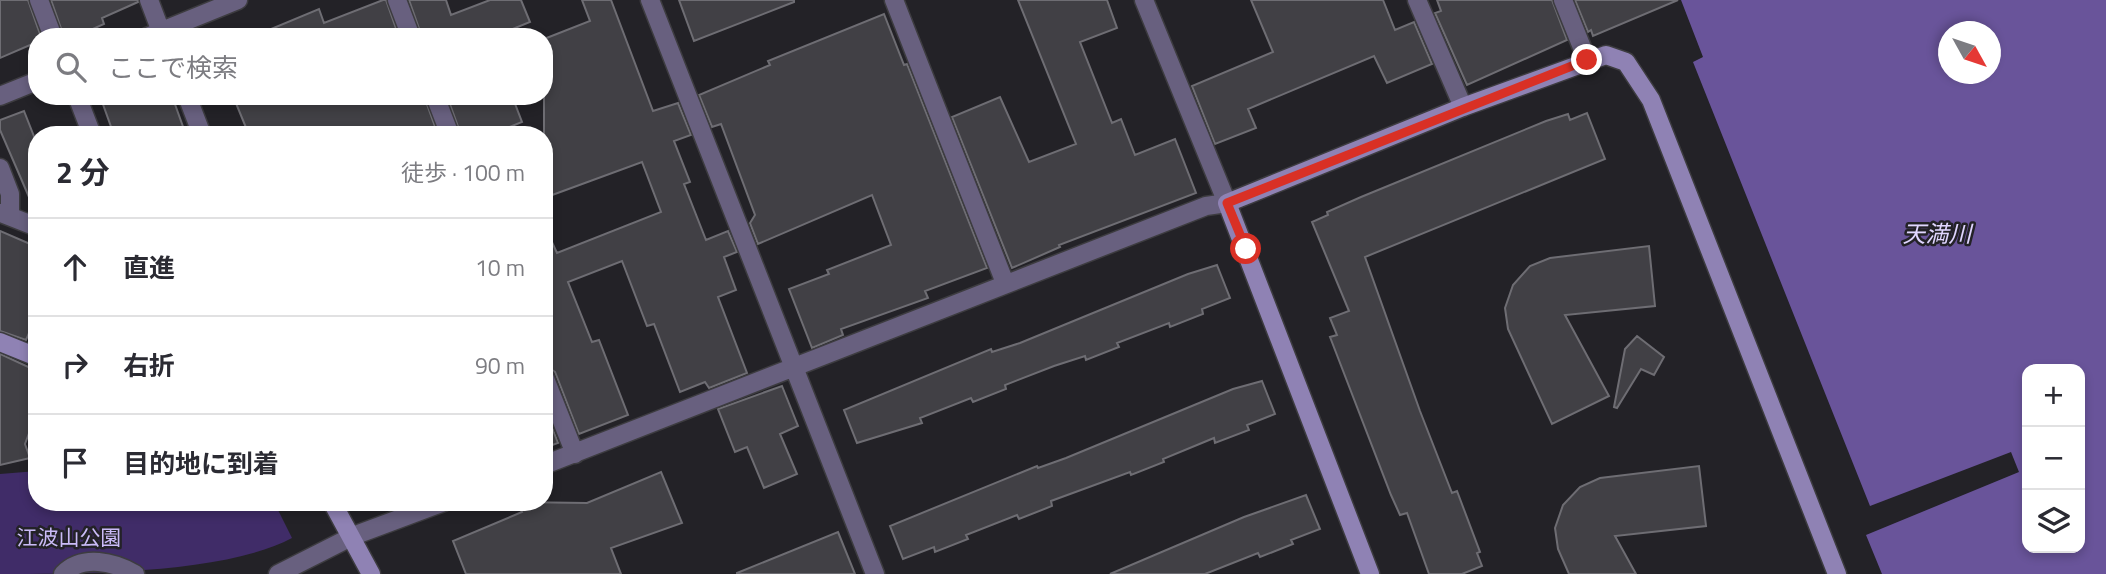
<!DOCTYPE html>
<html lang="ja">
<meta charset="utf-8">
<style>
:root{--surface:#fff;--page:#f7f7f7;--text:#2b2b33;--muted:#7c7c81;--line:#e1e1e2}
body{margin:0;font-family:"Titillium Web","Noto Sans JP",sans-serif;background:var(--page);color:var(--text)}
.controls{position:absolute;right:21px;bottom:21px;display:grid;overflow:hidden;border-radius:14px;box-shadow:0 4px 10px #0003}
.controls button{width:63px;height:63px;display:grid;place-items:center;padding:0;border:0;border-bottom:2px solid var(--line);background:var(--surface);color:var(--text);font:35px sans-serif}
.compass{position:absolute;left:1938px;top:21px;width:63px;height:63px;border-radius:50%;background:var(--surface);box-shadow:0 4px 10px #0003;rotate:130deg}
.stop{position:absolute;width:21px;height:21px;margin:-16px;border:5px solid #d93025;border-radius:50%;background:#fff}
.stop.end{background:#d93025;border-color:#fff;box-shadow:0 2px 7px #0008}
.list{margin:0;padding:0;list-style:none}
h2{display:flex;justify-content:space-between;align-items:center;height:91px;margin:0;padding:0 28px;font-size:30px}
h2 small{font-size:23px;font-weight:400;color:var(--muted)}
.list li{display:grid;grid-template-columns:46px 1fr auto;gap:21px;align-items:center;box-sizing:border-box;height:98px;padding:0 28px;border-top:2px solid var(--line)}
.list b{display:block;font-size:26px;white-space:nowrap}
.list em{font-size:23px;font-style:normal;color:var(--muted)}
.icon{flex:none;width:38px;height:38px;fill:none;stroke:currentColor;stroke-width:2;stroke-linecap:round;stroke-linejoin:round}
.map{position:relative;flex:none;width:2106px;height:574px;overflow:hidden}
.search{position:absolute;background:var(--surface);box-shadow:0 4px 10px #0003;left:28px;top:28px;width:525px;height:77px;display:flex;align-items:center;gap:18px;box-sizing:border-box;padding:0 24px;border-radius:28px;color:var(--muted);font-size:26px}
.panel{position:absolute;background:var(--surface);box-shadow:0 4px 10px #0003;left:28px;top:126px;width:525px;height:385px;border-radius:28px}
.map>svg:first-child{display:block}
.green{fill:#402c68}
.water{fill:#69549a;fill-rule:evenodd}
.building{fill:#414045;stroke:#6e6d73;stroke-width:2}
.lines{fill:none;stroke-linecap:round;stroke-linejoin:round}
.lane-casing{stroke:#3d3c40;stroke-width:21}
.street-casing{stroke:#3d3c40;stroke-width:21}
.secondary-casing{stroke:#3d3c40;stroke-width:21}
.lane{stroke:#68607f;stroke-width:18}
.street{stroke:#68607f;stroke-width:18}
.secondary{stroke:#8f82b4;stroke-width:18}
.route{stroke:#d93025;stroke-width:9}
.labels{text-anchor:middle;stroke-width:5;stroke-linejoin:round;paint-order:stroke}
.park-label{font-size:21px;fill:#cabbf7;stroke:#232227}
.water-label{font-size:23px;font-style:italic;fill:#e0d6ff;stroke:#232227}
</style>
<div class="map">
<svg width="2106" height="574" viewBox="0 0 2106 574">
<rect width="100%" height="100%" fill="#232227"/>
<path class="green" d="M37 471V502H274L292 538C225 574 83 574 0 574V474Z"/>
<path class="water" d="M1681 0H2106V574H1882L1866 535 2019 472 2011 452 1870 506 1693 62 1703 57ZM1948 32H1990V74H1948ZM2027 369H2080V548H2027Z"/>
<path class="building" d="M0 0H28L41 37H37V42L0 58Z
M51 0H138V2L102 18 104 24 75 37H64Z
M383 0H386L399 37H252L319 9 324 23Z
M409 0H446L451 15 490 0H521L530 22 493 37H422Z
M582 0H611L653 111 678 103 691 135 674 141 690 182 684 184 706 240 728 231 737 252 724 257 736 290 718 297 747 373 709 388 705 382 680 392 654 324 647 326 622 261 568 282 592 342 599 340 628 415 579 434 555 372 544 365V225L557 253 661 212 642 162 544 198V39L590 21Z
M679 0H794V2L694 41Z
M1018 0H1107L1117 28 1080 42 1112 123 1121 119 1135 155 1175 139 1196 193 1059 245 1060 247 1012 268 952 117 1000 97 1029 162 1076 144Z
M1251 0H1383L1395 30 1414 22 1432 64 1387 83 1374 56 1248 109 1256 128 1215 144 1192 86 1273 52Z
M1437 0H1552L1567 40 1467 85 1435 13 1441 11Z
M1575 0H1678L1593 36 1591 30 1588 32Z
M884 14 904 65 907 64 987 268 925 291 928 298 841 329 843 335 812 348 789 289 829 274 827 270 891 245 872 195 758 244 750 223 755 215 721 124 712 127 699 95 770 65 768 61Z
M100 96H172L186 135H114Z
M233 96H424L438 135H249Z
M447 96H512L522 122 490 135H461Z
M24 111 37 144 35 211 0 130V120Z
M1587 113 1605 159 1365 257 1420 411 1452 493 1457 491 1480 552 1477 553 1482 566 1462 574H1429L1407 513 1400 515 1391 495 1330 337 1337 335 1330 318 1349 311 1312 222 1328 215 1327 212 1361 197 1546 121 1568 114 1570 120Z
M0 231 37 247V315L26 340 0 331Z
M1649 246 1655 306 1565 315 1609 396 1552 424 1508 329 1505 308 1513 285 1530 266 1550 258Z
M1217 265 1230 298 1202 309 1203 314 1170 327 1169 323 1117 343 1119 347 1086 360 1085 356 1054 366 1005 385 1006 389 973 402 971 398 920 418 922 423 857 443 844 410 991 349 992 352 1020 343 1188 274Z
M1637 336 1664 357 1654 375 1641 369 1617 408 1614 407 1625 349Z
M0 354 37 371V412L25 444 30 458 0 465Z
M1262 381 1275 414 1247 425 1249 430 1215 443 1214 438 1163 459 1164 462 1131 475 1130 472 1051 501 1052 506 1019 519 1017 515 966 535 968 539 935 552 934 547 903 559 890 526 1037 466 1038 468 1066 458 1233 389Z
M782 386 798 426 780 434 797 474 764 488 747 447 735 452 718 409Z
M544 407 558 443 544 448Z
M1699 466 1706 526 1615 536 1636 574H1569L1558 549 1555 528 1563 505 1580 487 1600 478Z
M661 472 682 523 611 548 621 574H466L453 541 522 512 517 502 587 503Z
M1306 495 1320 529 1291 540 1293 544 1260 557 1258 553 1205 574H1110L1244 517Z
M838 532 855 574H737V573Z"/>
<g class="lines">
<g class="lane-casing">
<path id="lane" d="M63 574C83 554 114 562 135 574"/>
</g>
<g class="street-casing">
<path id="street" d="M39 0 53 37
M149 0 163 37
M397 0 411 37
M650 0 875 574
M894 0 1005 283
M1417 0 1463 107
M1563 0 1587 60
M147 37 238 0
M0 96 37 81
M77 96 92 135
M187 96 202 135
M435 96 450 135
M0 168 10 194V216
M1 213 37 227
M544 376 575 454
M544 465 1206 206 1227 203 1144 0
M278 574 353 536 444 502"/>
</g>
<g class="secondary-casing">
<path id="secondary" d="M0 342 37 357
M332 502 371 574
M1370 574 1227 203 1463 107 1606 55 1626 62 1651 100 1837 574"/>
</g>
<use href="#lane" class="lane"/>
<use href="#street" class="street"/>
<use href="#secondary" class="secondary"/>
</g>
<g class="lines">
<path class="route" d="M1246 249 1227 203 1587 60"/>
</g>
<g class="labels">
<g class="park-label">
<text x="69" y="545">江波山公園</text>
</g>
<g class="water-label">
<text x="1937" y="242">天満川</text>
</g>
</g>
</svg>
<div class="controls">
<button>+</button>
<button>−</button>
<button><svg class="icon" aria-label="layers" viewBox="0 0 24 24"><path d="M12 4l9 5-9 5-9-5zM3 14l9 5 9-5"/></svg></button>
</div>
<svg class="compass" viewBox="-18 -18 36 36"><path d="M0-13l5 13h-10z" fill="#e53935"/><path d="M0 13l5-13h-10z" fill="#7c7c81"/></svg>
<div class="stop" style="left:1246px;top:249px"></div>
<div class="stop end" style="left:1587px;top:60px"></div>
<div class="search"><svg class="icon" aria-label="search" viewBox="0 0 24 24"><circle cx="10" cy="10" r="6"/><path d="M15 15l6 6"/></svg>ここで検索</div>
<section class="panel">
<h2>2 分<small>徒歩 · 100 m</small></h2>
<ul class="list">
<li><svg class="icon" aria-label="ahead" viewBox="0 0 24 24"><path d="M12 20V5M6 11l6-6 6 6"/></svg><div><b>直進</b></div><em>10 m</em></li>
<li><svg class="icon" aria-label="right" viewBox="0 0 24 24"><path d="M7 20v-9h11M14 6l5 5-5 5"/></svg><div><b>右折</b></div><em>90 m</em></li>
<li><svg class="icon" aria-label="arrive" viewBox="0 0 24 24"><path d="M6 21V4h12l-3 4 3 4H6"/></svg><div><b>目的地に到着</b></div></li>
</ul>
</section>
</div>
